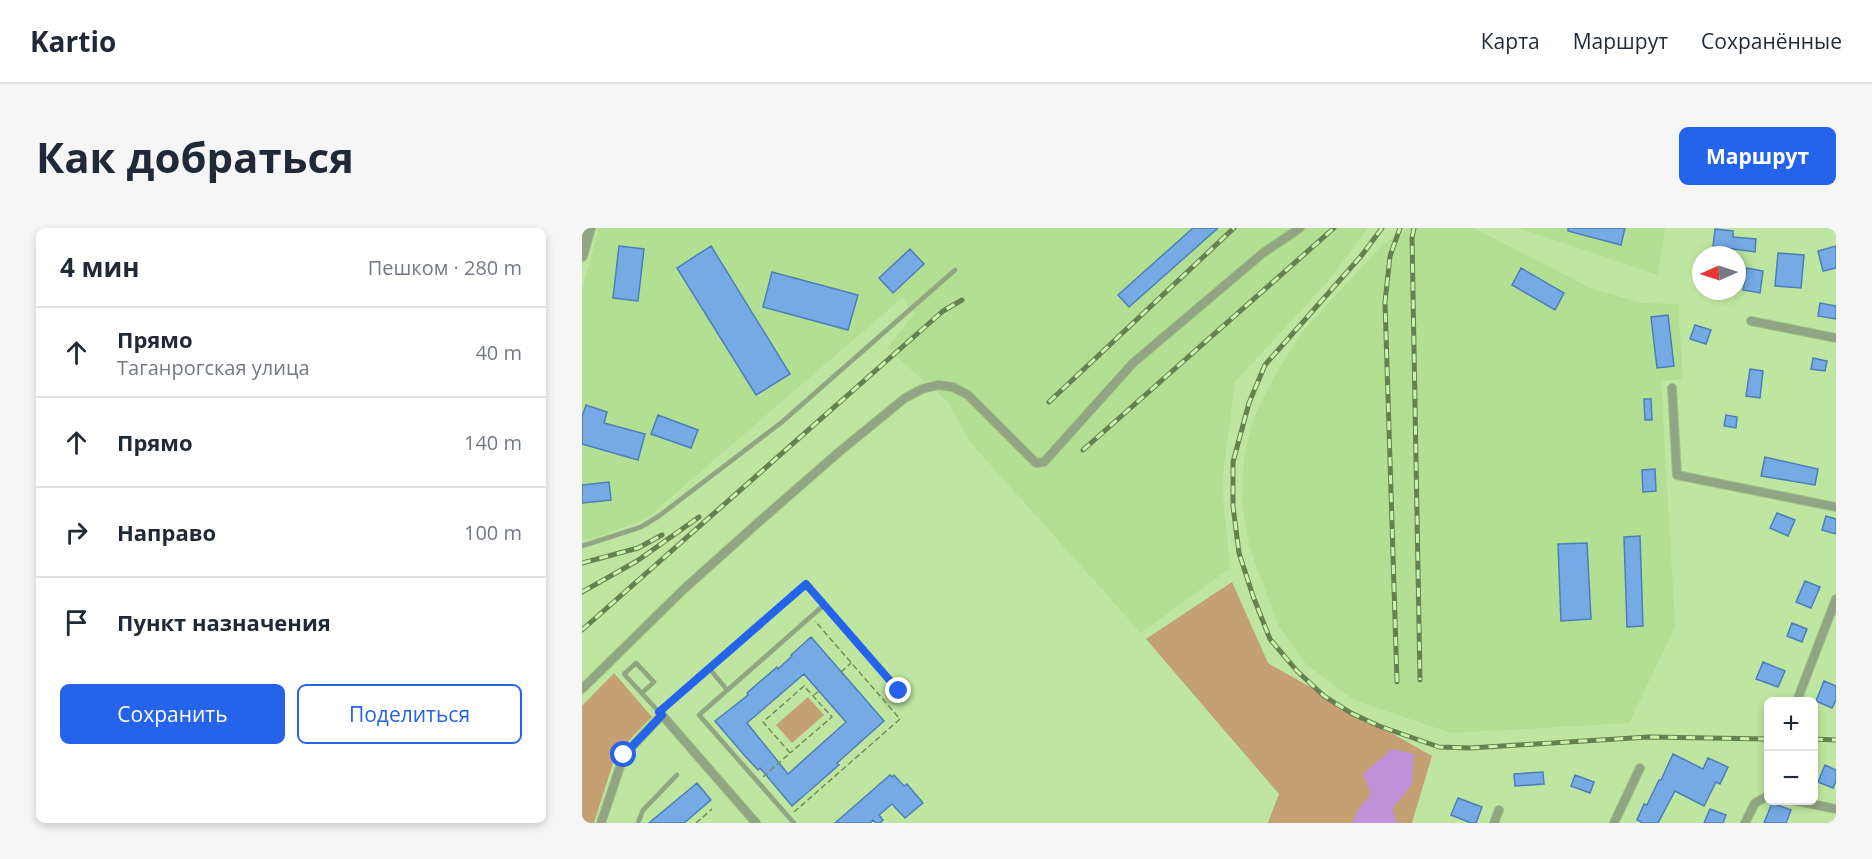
<!DOCTYPE html>
<html lang="ru">
<meta charset="utf-8">
<style>
:root{--surface:#fff;--page:#f6f6f7;--text:#1f2937;--muted:#747a83;--line:#e0e1e3;--accent:#2563eb}
body{margin:0;font-family:"Open Sans",sans-serif;background:var(--page);color:var(--text)}
.controls{position:absolute;right:18px;bottom:18px;display:grid;overflow:hidden;border-radius:9px;box-shadow:0 3px 9px #0003}
.controls button{width:54px;height:54px;display:grid;place-items:center;padding:0;border:0;border-bottom:2px solid var(--line);background:var(--surface);color:var(--text);font:30px sans-serif}
.compass{position:absolute;left:1110px;top:18px;width:54px;height:54px;border-radius:50%;background:var(--surface);box-shadow:0 3px 9px #0003;rotate:267deg}
.stop{position:absolute;width:18px;height:18px;margin:-14px;border:4px solid #2563eb;border-radius:50%;background:#fff}
.stop.end{background:#2563eb;border-color:#fff;box-shadow:0 2px 6px #0008}
.list{margin:0;padding:0;list-style:none}
h2{display:flex;justify-content:space-between;align-items:center;height:78px;margin:0;padding:0 24px;font-size:26px}
h2 small{font-size:20px;font-weight:400;color:var(--muted)}
.list li{display:grid;grid-template-columns:39px 1fr auto;gap:18px;align-items:center;box-sizing:border-box;height:90px;padding:0 24px;border-top:2px solid var(--line)}
.list b{display:block;font-size:22px;white-space:nowrap}
.list p{margin:0;font-size:20px;white-space:nowrap;color:var(--muted)}
.list em{font-size:20px;font-style:normal;color:var(--muted)}
.actions{display:flex;gap:12px;padding:18px 24px}
.actions a{flex:1;padding:14px 0;border:2px solid var(--accent);border-radius:9px;text-align:center;font-size:21px;color:var(--accent)}
.actions .main{background:var(--accent);color:#fff}
.icon{flex:none;width:33px;height:33px;fill:none;stroke:currentColor;stroke-width:2;stroke-linecap:round;stroke-linejoin:round}
.map{position:relative;flex:none;width:1254px;height:595px;overflow:hidden;border-radius:9px}
header{display:flex;align-items:center;gap:36px;box-sizing:border-box;height:84px;padding:0 30px;background:var(--surface);border-bottom:2px solid var(--line)}
header strong{font-size:28px}
nav{display:flex;gap:33px;margin-inline-start:auto;font-size:21px}
.intro{display:flex;align-items:center;justify-content:space-between;box-sizing:border-box;height:144px;padding:0 36px}
h1{margin:0;font-size:42px}
.button{padding:15px 27px;border-radius:9px;background:var(--accent);color:#fff;font-size:21px;font-weight:700}
main{display:flex;gap:36px;padding:0 36px}
aside{flex:1;background:var(--surface);border-radius:9px;box-shadow:0 3px 9px #0003}
.map>svg:first-child{display:block}
.built{fill:#b2df91}
.green{fill:#c4a073}
.water{fill:#bf92d9}
.building{fill:#76aae5;stroke:#4c7fb7;stroke-width:1.5;fill-rule:evenodd}
.lines{fill:none;stroke-linecap:round;stroke-linejoin:round}
.service-casing{stroke:#9ec284;stroke-width:5}
.minor-casing{stroke:#9ec284;stroke-width:10}
.tertiary-casing{stroke:#9ec284;stroke-width:12}
.path{stroke:#718d5b;stroke-width:1.5;stroke-dasharray:6 3;stroke-linecap:butt}
.service{stroke:#91a484;stroke-width:4}
.minor{stroke:#91a484;stroke-width:8}
.tertiary{stroke:#91a484;stroke-width:10}
.rail-casing{stroke:#658051;stroke-width:5}
.rail{stroke:#caf4ac;stroke-width:3;stroke-dasharray:9;stroke-linecap:butt}
.route{stroke:#2563eb;stroke-width:8}
</style>
<header>
<strong>Kartio</strong>
<nav><a>Карта</a><a>Маршрут</a><a>Сохранённые</a></nav>
</header>
<div class="intro"><h1>Как добраться</h1><a class="button">Маршрут</a></div>
<main>
<aside>
<h2>4 мин<small>Пешком · 280 m</small></h2>
<ul class="list">
<li><svg class="icon" aria-label="ahead" viewBox="0 0 24 24"><path d="M12 20V5M6 11l6-6 6 6"/></svg><div><b>Прямо</b><p>Таганрогская улица</p></div><em>40 m</em></li>
<li><svg class="icon" aria-label="ahead" viewBox="0 0 24 24"><path d="M12 20V5M6 11l6-6 6 6"/></svg><div><b>Прямо</b></div><em>140 m</em></li>
<li><svg class="icon" aria-label="right" viewBox="0 0 24 24"><path d="M7 20v-9h11M14 6l5 5-5 5"/></svg><div><b>Направо</b></div><em>100 m</em></li>
<li><svg class="icon" aria-label="arrive" viewBox="0 0 24 24"><path d="M6 21V4h12l-3 4 3 4H6"/></svg><div><b>Пункт назначения</b></div></li>
</ul>
<div class="actions"><a class="main">Сохранить</a><a>Поделиться</a></div>
</aside>
<div class="map">
<svg width="1254" height="595" viewBox="0 0 1254 595">
<rect width="100%" height="100%" fill="#bee6a0"/>
<path class="built" d="M17 0H786L748 51 653 154 640 255 648 340 559 405 389 215 366 174 305 120 332 86 321 69 65 290 17 309 0 312V61Z
M826 0H892L1010 61 1060 75 1096 76 1101 151 1079 153 1093 399 1047 495 869 505 772 472 724 436 696 397 668 321 660 278 662 228 672 189 692 149 721 103 800 17Z
M937 0H1083L1076 47Z"/>
<path class="green" d="M650 354 686 435 850 528 830 595H686L697 566 564 411Z
M32 445 70 489 50 509 32 532 12 595H0V478Z
M226 469 242 487 210 515 194 497Z"/>
<path class="water" d="M810 521 832 526 830 556 810 581 815 595H771L774 584 789 566 781 546Z"/>
<path class="building" d="M611 0H636L547 79 536 67Z
M986 0H1043L1039 17 986 3Z
M1133 1 1151 3V9L1174 11 1173 24 1131 18Z
M37 18 62 21 56 73 31 70Z
M129 18 208 146 174 167 95 40Z
M1254 18V40L1241 43 1236 23Z
M328 21 342 36 311 65 297 50Z
M1196 25 1222 27 1219 60 1193 58Z
M939 40 982 65 973 82 930 57Z
M1165 40 1181 43 1178 65 1161 62Z
M190 44 276 67 266 102 181 79Z
M1238 75 1254 78V91L1236 88Z
M1086 87 1092 138 1075 140 1069 89Z
M1113 97 1129 102 1124 116 1108 111Z
M1231 130 1245 133 1243 143 1229 141Z
M1168 141 1181 143 1178 170 1164 168Z
M1062 171H1069L1070 192H1063Z
M4 177 25 184 22 195 63 206 56 232 0 216V189Z
M76 187 116 202 109 220 69 206Z
M1144 187 1155 189 1154 200 1142 198Z
M1183 229 1236 241 1233 257 1179 248Z
M1073 241 1074 263 1061 264 1060 242Z
M27 254 29 272 0 275V257Z
M1195 285 1213 292 1206 308 1188 300Z
M1244 288 1254 291V306L1240 302Z
M1058 308 1061 398 1045 399 1042 309Z
M1005 315 1009 391 979 393 976 316Z
M1223 353 1238 359 1229 380 1214 374Z
M1210 395 1225 401 1220 414 1205 408Z
M229 409 302 493 255 535 257 537 210 578 178 540 176 542 163 528 133 493 166 467 165 465 195 439 196 441 210 428 209 427ZM222 446 264 494 206 546 165 495Z
M1181 434 1203 443 1196 459 1174 451Z
M1242 453 1254 458V472L1250 480 1234 473Z
M1091 526 1121 541 1126 530 1146 539 1138 556 1134 554 1122 578 1093 563 1076 595H1061L1055 592 1062 576 1065 577 1077 552H1079Z
M1243 537 1254 542V553L1251 560 1236 554Z
M961 544 962 556 933 558 932 546Z
M308 547 310 549 312 547 322 558 325 556 341 575 323 590 310 576 297 587 301 592 298 595H294L291 592 288 595H253Z
M993 547 1012 554 1008 565 989 558Z
M115 555 129 572 102 595H67Z
M876 570 900 579 894 595H889L869 587Z
M1190 575 1209 582 1204 595H1182Z
M1128 581 1144 587 1141 595H1122Z"/>
<g class="lines">
<g class="service-casing">
<path id="service" d="M0 318 59 299 77 288 200 194 373 42
M127 440 145 462
M60 465 72 454 54 435 42 446 77 484
M77 484 223 356 317 463
M56 595 61 582 95 547
M212 595 117 487 242 377"/>
</g>
<g class="minor-casing">
<path id="minor" d="M1169 93 1254 110
M1090 160 1095 247 1254 279
M0 461 102 361 179 292 257 224 323 170 340 161 356 157 371 159 386 167 454 235 462 234 551 135 681 25 718 0
M1216 470 1254 371
M1210 572 1254 581
M19 595 42 527 80 487 174 595
M912 595 917 582
M1032 595 1058 540
M1163 595 1173 575 1186 568"/>
</g>
<g class="tertiary-casing">
<path id="tertiary" d="M0 28 8 0"/>
</g>
<path class="path" d="M259 444 269 435
M232 467 237 463
M181 549 208 525 181 494 222 458 250 489 208 525
M212 584 318 491 233 393
M114 595 130 581"/>
<use href="#service" class="service"/>
<use href="#minor" class="minor"/>
<use href="#tertiary" class="tertiary"/>
<g class="rail-casing">
<path id="rail" d="M800 0 780 27 683 137 667 175 651 234V278L657 325 671 368 688 411 715 443 742 468 769 485 797 498 857 519 888 520 1067 509 1186 511
M832 0 830 10 838 452
M467 174 652 0
M501 222 752 0
M0 335 56 320 80 307
M0 364 55 333 117 289
M0 402 361 83 380 72
M815 454 803 74 808 28 818 0
M1232 511 1254 512"/>
</g>
<use href="#rail" class="rail"/>
</g>
<g class="lines">
<path class="route" d="M42 527 80 487 77 484 224 356 317 463"/>
</g>
</svg>
<div class="controls">
<button>+</button>
<button>−</button>
</div>
<svg class="compass" viewBox="-18 -18 36 36"><path d="M0-13l5 13h-10z" fill="#e53935"/><path d="M0 13l5-13h-10z" fill="#747a83"/></svg>
<div class="stop" style="left:42px;top:527px"></div>
<div class="stop end" style="left:317px;top:463px"></div>
</div>
</main>
